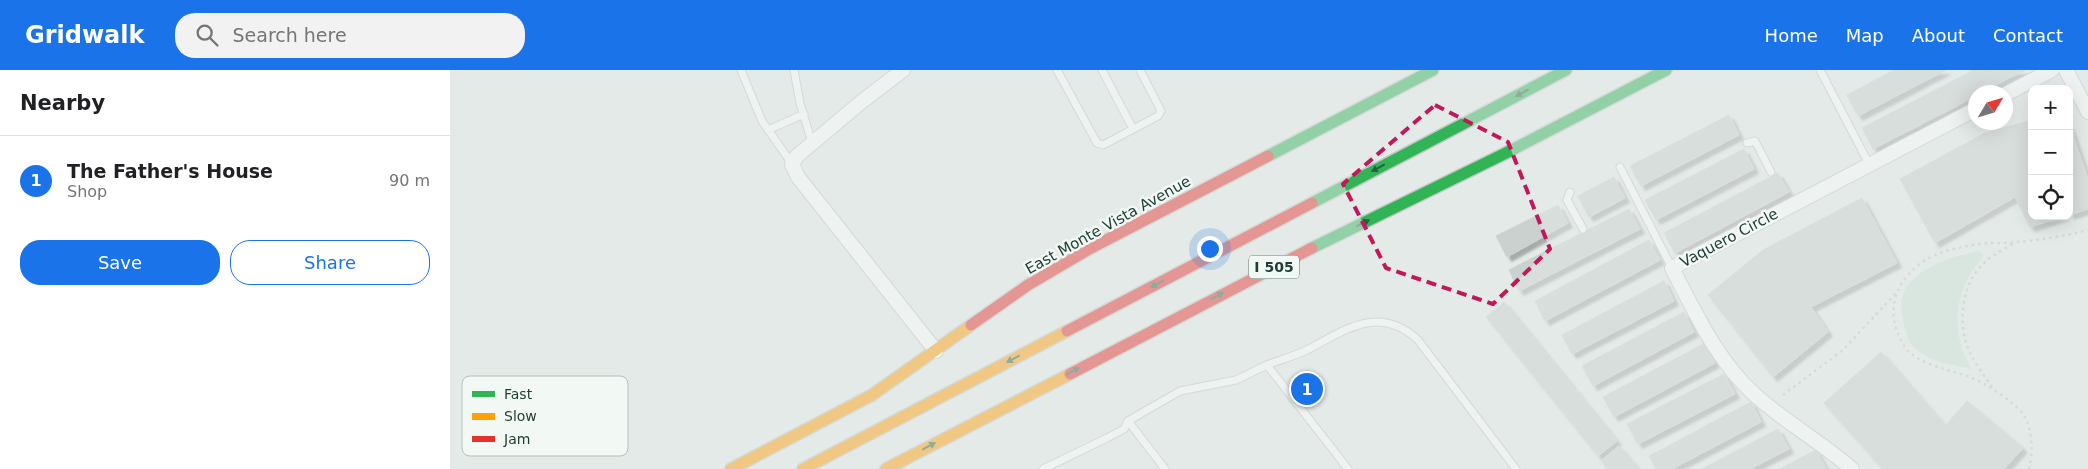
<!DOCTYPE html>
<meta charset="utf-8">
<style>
:root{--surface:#fff;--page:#f2f2f2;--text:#202124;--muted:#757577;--line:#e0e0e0;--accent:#1a73e8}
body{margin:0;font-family:"DejaVu Sans",sans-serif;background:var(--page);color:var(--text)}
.controls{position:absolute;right:15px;top:15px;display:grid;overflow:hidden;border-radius:10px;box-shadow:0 5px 20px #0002}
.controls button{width:45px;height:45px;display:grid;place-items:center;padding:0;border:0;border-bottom:1px solid var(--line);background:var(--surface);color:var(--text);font:25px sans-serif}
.compass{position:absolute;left:1518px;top:15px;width:45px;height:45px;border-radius:50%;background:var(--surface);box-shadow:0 5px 20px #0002;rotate:52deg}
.you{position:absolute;left:759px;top:178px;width:18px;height:18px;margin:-12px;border:4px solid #fff;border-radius:50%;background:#1a73e8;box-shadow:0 0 0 8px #1a73e833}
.badge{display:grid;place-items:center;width:32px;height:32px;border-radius:50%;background:var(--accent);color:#fff;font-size:16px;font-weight:700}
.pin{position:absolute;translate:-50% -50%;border:2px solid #fff;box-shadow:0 1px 5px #0006}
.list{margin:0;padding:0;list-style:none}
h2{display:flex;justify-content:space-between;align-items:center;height:65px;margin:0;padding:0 20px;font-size:21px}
h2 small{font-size:16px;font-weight:400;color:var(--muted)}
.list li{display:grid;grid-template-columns:32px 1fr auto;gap:15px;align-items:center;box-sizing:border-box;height:90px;padding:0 20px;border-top:1px solid var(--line)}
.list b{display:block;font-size:19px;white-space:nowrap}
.list p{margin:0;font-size:16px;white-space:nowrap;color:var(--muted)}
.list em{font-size:16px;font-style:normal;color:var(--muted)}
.actions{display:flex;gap:10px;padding:15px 20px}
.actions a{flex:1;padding:11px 0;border:1px solid var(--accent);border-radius:20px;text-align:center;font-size:18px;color:var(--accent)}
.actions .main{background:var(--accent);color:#fff}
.icon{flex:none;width:28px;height:28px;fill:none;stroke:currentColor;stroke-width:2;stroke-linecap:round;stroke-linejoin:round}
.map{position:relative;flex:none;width:1638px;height:399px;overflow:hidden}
header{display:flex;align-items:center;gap:30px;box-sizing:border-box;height:70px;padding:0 25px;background:var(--accent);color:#fff}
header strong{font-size:24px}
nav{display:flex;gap:28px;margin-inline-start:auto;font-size:18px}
.search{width:350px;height:45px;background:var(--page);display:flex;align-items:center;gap:12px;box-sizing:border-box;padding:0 18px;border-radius:20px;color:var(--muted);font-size:19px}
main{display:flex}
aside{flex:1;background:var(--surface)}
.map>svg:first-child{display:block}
.green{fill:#cde3d4}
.building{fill:#cbd1ce;stroke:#cdd3d0;filter:url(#shadow)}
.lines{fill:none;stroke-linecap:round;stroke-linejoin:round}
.lane-casing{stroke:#c1c7c4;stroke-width:9}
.street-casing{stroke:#c1c7c4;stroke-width:16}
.fast-casing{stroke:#c0c7c4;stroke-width:14}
.slow-casing{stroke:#c0c7c4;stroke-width:14}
.jam-casing{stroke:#c0c7c4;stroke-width:14}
.path{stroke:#c1cac6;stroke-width:2.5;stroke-dasharray:2.5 4;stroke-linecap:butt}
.lane{stroke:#fbfcfb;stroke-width:7}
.street{stroke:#fbfcfb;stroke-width:14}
.fast{stroke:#30b455;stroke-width:11}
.slow{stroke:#ff9f0a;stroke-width:11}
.jam{stroke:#e5322d;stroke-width:11}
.oneway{fill:#26613f}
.marked{fill:none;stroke:#c2185b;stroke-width:4;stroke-dasharray:10 6;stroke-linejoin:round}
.labels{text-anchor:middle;stroke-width:5;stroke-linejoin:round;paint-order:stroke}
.shield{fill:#f2f9f5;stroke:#60766f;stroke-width:1}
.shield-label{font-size:14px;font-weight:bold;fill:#213e36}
.street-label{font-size:15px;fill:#213e36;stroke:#f2f9f5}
.key{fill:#f2f9f5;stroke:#b3c1bc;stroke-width:1}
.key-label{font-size:14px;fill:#213e36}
</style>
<header>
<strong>Gridwalk</strong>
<div class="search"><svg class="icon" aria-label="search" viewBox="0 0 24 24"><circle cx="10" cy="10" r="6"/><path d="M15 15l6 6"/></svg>Search here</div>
<nav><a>Home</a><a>Map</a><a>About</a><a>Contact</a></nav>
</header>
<main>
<aside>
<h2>Nearby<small></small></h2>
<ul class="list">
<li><span class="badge">1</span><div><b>The Father's House</b><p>Shop</p></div><em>90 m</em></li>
</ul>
<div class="actions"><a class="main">Save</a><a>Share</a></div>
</aside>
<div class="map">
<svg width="1638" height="399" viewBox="0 0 1638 399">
<defs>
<filter id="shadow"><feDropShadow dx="4.5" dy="4.5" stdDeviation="1" flood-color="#0004"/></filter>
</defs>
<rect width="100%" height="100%" fill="#e4eae7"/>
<path class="green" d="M1530 181 1533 187C1504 219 1499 262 1522 299 1505 295 1485 293 1471 283 1460 276 1457 267 1454 254 1453 248 1450 239 1451 232 1458 198 1502 186 1530 181Z"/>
<path class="building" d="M1444 0H1496L1408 46 1397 25Z
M1524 0H1575L1532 22H1526V26L1423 79 1412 58Z
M1279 45 1289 65 1191 116 1180 96Z
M1582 50V146H1615L1580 157 1565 127 1485 173 1450 109 1535 63Z
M1619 54 1638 109V139L1619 145Z
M1294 79 1304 99 1206 150 1195 130Z
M1328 103 1339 122 1225 183 1214 163Z
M1164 107 1175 128 1139 147 1128 126Z
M1412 128 1447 193 1361 237 1378 262 1323 307 1258 225 1313 180Z
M1108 135 1118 153 1057 187 1046 166Z
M1179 139 1190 159 1069 221 1059 200Z
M1199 170 1210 190 1095 251 1085 231Z
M1214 211 1224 231 1122 284 1112 265Z
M1054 232 1167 371 1148 386 1036 247Z
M1234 242 1244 262 1143 316 1132 296Z
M1255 273 1265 293 1164 347 1153 327Z
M1431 282 1495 356 1517 331 1573 378 1554 399H1433L1374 333Z
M1274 304 1285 324 1188 374 1177 354Z
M1301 332 1311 352 1222 399H1206L1199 386Z
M1328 359 1339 379 1300 399H1252Z
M1169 376 1188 399H1158L1151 391Z
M1366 380 1376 399H1330Z"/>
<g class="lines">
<g class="lane-casing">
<path id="lane" d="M291 0 312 51 342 94
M344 0 350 33 362 73
M607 0 647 73 653 75 708 46 711 41 690 0
M652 0 683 59
M1370 0 1419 94
M318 60 354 44
M1297 73 1305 71 1321 102
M1170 97 1222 198
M1120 122 1117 130 1133 159
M817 295C830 290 844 286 857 280 895 260 929 234 968 270L1066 399
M593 399 657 368 674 359 678 351
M715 399 678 351 730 321 786 310 817 295 898 399"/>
</g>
<g class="street-casing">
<path id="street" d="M453 0 410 33 347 86 342 94 348 107 486 281
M1616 0 1638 42
M1556 24 1602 0
M1402 399C1371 372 1335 352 1305 325 1267 291 1245 242 1222 198L1526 39"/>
</g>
<g class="fast-casing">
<path id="fast" d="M818 86 983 0
M862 133 1116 0
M862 178 1056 83 1216 0"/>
</g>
<g class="slow-casing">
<path id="slow" d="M281 399 422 325 521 255
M353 399 617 261
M436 399 620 304"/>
</g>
<g class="jam-casing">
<path id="jam" d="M521 255 578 215 641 178 818 86
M617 261 862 133
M620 304 862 178"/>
</g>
<path class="path" d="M1542 317C1535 307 1527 296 1521 285 1507 258 1510 216 1533 194 1542 185 1554 179 1565 173
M1333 325 1393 280 1446 223
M1579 399C1583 383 1583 358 1573 344 1565 332 1533 312 1520 307 1498 299 1476 297 1458 281 1453 276 1450 268 1447 261 1433 223 1463 189 1499 180 1509 178 1519 175 1529 174 1542 172 1554 174 1567 172 1590 170 1615 166 1638 160"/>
<use href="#lane" class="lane"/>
<use href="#street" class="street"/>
<use href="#fast" class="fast"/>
<use href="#slow" class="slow"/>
<use href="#jam" class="jam"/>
</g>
<defs><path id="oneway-solid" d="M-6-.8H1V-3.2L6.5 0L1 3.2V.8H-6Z" transform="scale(1.25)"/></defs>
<g class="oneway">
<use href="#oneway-solid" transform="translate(1072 23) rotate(152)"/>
<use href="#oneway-solid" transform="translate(928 98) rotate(152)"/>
<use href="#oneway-solid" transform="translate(913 153) rotate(-26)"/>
<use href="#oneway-solid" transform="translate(707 214) rotate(152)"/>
<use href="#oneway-solid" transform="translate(767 226) rotate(-27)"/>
<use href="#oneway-solid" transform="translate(563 289) rotate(152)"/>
<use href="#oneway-solid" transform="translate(623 301) rotate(-28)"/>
<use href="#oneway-solid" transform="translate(479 376) rotate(-28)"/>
</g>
<path d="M0 0H1638V399H0ZM985 35 1058 72 1100 179 1043 234 936 198 893 114Z" fill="#e4eae7" fill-opacity=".55" fill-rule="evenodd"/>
<path class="marked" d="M985 35 1058 72 1100 179 1043 234 936 198 893 114Z"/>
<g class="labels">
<rect class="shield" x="799" y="185.5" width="50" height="23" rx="4"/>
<g class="shield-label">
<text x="824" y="202">I 505</text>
</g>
<g class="street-label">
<text transform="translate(658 155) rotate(-29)" y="5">East Monte Vista Avenue</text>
<text transform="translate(1279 168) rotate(-28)" y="5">Vaquero Circle</text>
</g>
</g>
<rect x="12" y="306" width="166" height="80" rx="8" class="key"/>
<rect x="22" y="321" width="23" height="6" fill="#30b455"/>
<rect x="22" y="343" width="23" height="7" fill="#ff9f0a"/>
<rect x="22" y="366" width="23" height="6" fill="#e5322d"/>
<g class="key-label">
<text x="54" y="329">Fast</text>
<text x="54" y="351">Slow</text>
<text x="54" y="374">Jam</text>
</g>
</svg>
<div class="controls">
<button>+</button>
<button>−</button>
<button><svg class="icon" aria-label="locate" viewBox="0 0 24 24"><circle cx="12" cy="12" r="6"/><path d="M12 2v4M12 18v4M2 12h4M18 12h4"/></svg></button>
</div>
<svg class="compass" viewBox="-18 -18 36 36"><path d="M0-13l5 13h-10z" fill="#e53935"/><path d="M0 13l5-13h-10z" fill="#757577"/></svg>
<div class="you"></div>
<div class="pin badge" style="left:857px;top:319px">1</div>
</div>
</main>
